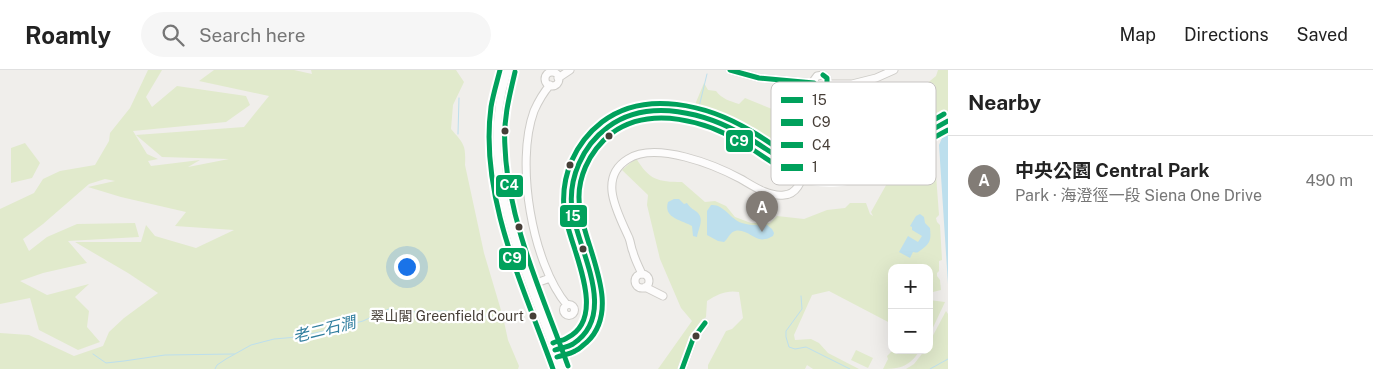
<!DOCTYPE html>
<meta charset="utf-8">
<style>
:root{--surface:#fff;--page:#f6f6f6;--text:#222;--muted:#767676;--line:#e0e0e0;--accent:#827c76}
body{margin:0;font-family:"Public Sans","Noto Sans TC",sans-serif;background:var(--page);color:var(--text)}
.controls{position:absolute;right:15px;bottom:15px;display:grid;overflow:hidden;border-radius:10px;box-shadow:0 5px 20px #0002}
.controls button{width:45px;height:45px;display:grid;place-items:center;padding:0;border:0;border-bottom:1px solid var(--line);background:var(--surface);color:var(--text);font:25px sans-serif}
.you{position:absolute;left:406px;top:196px;width:18px;height:18px;margin:-12px;border:4px solid #fff;border-radius:50%;background:#1a73e8;box-shadow:0 0 0 8px #1a73e833}
.badge{display:grid;place-items:center;width:32px;height:32px;border-radius:50%;background:var(--accent);color:#fff;font-size:16px;font-weight:700}
.pin{position:absolute;translate:-50% -41px;filter:drop-shadow(0 1px 2px #0008)}
.pin::after{content:'';position:absolute;top:26px;width:18px;height:15px;background:inherit;clip-path:polygon(0 0,100% 0,50% 100%)}
.list{margin:0;padding:0;list-style:none}
h2{display:flex;justify-content:space-between;align-items:center;height:65px;margin:0;padding:0 20px;font-size:21px}
h2 small{font-size:16px;font-weight:400;color:var(--muted)}
.list li{display:grid;grid-template-columns:32px 1fr auto;gap:15px;align-items:center;box-sizing:border-box;height:90px;padding:0 20px;border-top:1px solid var(--line)}
.list b{display:block;font-size:19px;white-space:nowrap}
.list p{margin:0;font-size:16px;white-space:nowrap;color:var(--muted)}
.list em{font-size:16px;font-style:normal;color:var(--muted)}
.icon{flex:none;width:28px;height:28px;fill:none;stroke:currentColor;stroke-width:2;stroke-linecap:round;stroke-linejoin:round}
.map{position:relative;flex:none;width:948px;height:299px;overflow:hidden}
header{display:flex;align-items:center;gap:30px;box-sizing:border-box;height:70px;padding:0 25px;background:var(--surface);border-bottom:1px solid var(--line)}
header strong{font-size:24px}
nav{display:flex;gap:28px;margin-inline-start:auto;font-size:18px}
.search{width:350px;height:45px;background:var(--page);display:flex;align-items:center;gap:12px;box-sizing:border-box;padding:0 18px;border-radius:28px;color:var(--muted);font-size:19px}
main{display:flex}
aside{flex:1;background:var(--surface)}
.map>svg:first-child{display:block}
.green{fill:#e1eacc}
.water{fill:#bddfed}
.lines{fill:none;stroke-linecap:round;stroke-linejoin:round}
.stream{stroke:#bddfed;stroke-width:1}
.minor-casing{stroke:#ceccc8;stroke-width:9}
.minor{stroke:#fdfcfc;stroke-width:7}
.bus-1-casing{stroke:#fff;stroke-width:9}
.bus-2-casing{stroke:#fff;stroke-width:9}
.bus-3-casing{stroke:#fff;stroke-width:9}
.bus-4-casing{stroke:#fff;stroke-width:9}
.bus-1{stroke:#00a15c;stroke-width:5}
.bus-2{stroke:#00a15c;stroke-width:5}
.bus-3{stroke:#00a15c;stroke-width:5}
.bus-4{stroke:#00a15c;stroke-width:5}
.bus-dot{fill:#463e37;stroke:#fff;stroke-width:2}
.labels{text-anchor:middle;stroke-width:4.5;stroke-linejoin:round;paint-order:stroke}
.bus-label{font-size:14px;fill:#463e37;stroke:#fff;text-anchor:end}
.water-label{font-size:16px;font-style:italic;fill:#307e9e;stroke:#fff}
.key{fill:#fff;stroke:#c8c5c3;stroke-width:1}
.key-label{font-size:14px;fill:#463e37}
.line-badge{stroke:#fff;stroke-width:2}
.badge-label{font-size:14px;text-anchor:middle;font-weight:bold;fill:#fff}
</style>
<header>
<strong>Roamly</strong>
<div class="search"><svg class="icon" aria-label="search" viewBox="0 0 24 24"><circle cx="10" cy="10" r="6"/><path d="M15 15l6 6"/></svg>Search here</div>
<nav><a>Map</a><a>Directions</a><a>Saved</a></nav>
</header>
<main>
<div class="map">
<svg width="948" height="299" viewBox="0 0 948 299">
<rect width="100%" height="100%" fill="#f0eeeb"/>
<path class="green" d="M148 0H162L146 27 152 37 177 16 246 26 250 35 226 52 133 61 147 84 158 89 148 91 151 96 200 90 188 97 229 89 162 87 136 65 244 57 269 26 199 11 214 0H294L312 4 311 0H456L464 12 453 35 451 59C464 74 466 75 465 95L484 183 503 247 508 270 519 296 518 299H0V263L29 265 74 286 103 276 109 262 124 248 158 223 128 203 75 172H141L146 155 155 166 196 178 234 160 175 156 186 142 121 127 88 117 115 111 105 109 89 114 43 154 23 169 29 181 47 167 77 154 135 153 139 167 68 171 87 193 43 203 20 211 47 225 89 214 75 227 89 241 87 257 100 272 78 280 39 260 30 228 0 234V139L34 123 43 109 60 101 95 95 109 71 110 63 130 38Z
M938 0H948V46L875 85 844 96 817 99 791 92 741 55 694 37 704 13 708 20 716 21C722 29 730 31 739 34L745 28 782 43 791 40 808 42 820 37 827 38 841 45 866 41 877 36 894 34 906 21 925 15 936 6Z
M25 73 40 93 32 108 11 113V78Z
M636 88C649 110 658 112 682 112L705 132 715 131 726 136 735 147 751 153H770L777 146 804 149 827 140 845 138 850 133H866L870 144 873 146 871 142 899 92 915 100 919 93 936 105 939 145 936 148 937 152 940 155 942 190 939 191V201L937 203V206L940 210 941 220 929 223V198H892V254L829 221 812 225 794 265 795 270 811 269 819 273 828 283 859 299H813L807 295 805 299H708V295L726 261 732 259 743 248 739 222C727 220 718 224 707 231L706 247 697 257 682 289 679 299H658L692 251 681 238 660 189 647 135 648 125 622 100Z
M929 230 945 232 929 266Z
M946 241 948 244V299H906L914 294 925 280H929V273Z
M856 280 873 288 868 298 851 290Z
M893 280H920C910 296 901 299 883 299L888 289 887 286Z"/>
<path class="water" d="M948 65V214L939 75 942 68Z
M674 129H679L684 134 687 133C690 138 693 139 697 142 705 149 698 159 697 167L693 166 692 156C681 150 663 148 668 132Z
M711 135C724 134 730 149 742 153 751 156 759 155 767 155L772 159 774 163 773 166C770 167 768 169 765 169 755 172 747 158 735 161 730 162 728 169 724 172L718 171 707 165V141Z
M920 144 924 147 925 153 930 158C931 169 931 173 921 180 916 183 919 183 913 182L910 188 899 182 908 166 918 172 922 166 912 160V157L910 156 916 146Z"/>
<g class="lines">
<path class="stream" d="M698 41 707 4
M458 64 459 28
M801 226 802 239 786 261V267L789 277 795 279 806 277 850 299
M93 284 106 293 124 291 165 285 234 284
M215 299 217 295 226 289 251 275 274 269 297 267 337 258 363 251 389 239 405 242 445 241 498 248
M930 299 948 289"/>
<g class="minor-casing">
<path id="minor" d="M508 0C473 102 529 204 561 299
M730 0 759 8 814 13C818 19 824 19 827 14V8L823 5
M545 9a7 7 0 1 1 14 0a7 7 0 1 1-14 0Z
M558 8 570 0
M814 13V10L817 6 823 5
M827 14H852L876 8 894 0
M550 15C543 23 538 32 534 41 515 93 532 193 567 235
M642 204C639 197 635 190 633 182 631 178 631 173 629 168 618 143 597 108 628 89 656 71 715 95 741 109 753 116 769 127 784 125 797 124 801 112 804 101
M635 211a7 7 0 1 1 14 0a7 7 0 1 1-14 0Z
M531 215 550 208
M645 217 663 226
M563.5 240a5.5 5.5 0 1 1 11 0a5.5 5.5 0 1 1-11 0Z
M555 280C561 278 567 277 573 274 620 245 577 180 572 140 567 103 586 70 617 51 655 29 712 46 747 67 776 85 798 108 836 105 853 104 870 94 885 86 906 75 927 63 948 51
M682 299 693 269 705 253"/>
</g>
<use href="#minor" class="minor"/>
<g class="bus-1-casing">
<path id="bus-1" d="M730 0 759 8 814 13C818 18 823 19 827 14V8L823 5
M555 280C561 278 568 277 573 274 619 244 578 180 572 140 568 109 582 76 608 57 649 27 707 43 747 67 776 84 800 107 836 105 855 104 872 93 888 84 908 74 928 62 948 51"/>
</g>
<g class="bus-2-casing">
<path id="bus-2" d="M500 0C497 12 493 25 491 37 479 126 524 218 553 299
M557 287C563 285 570 284 575 281 580 279 583 275 587 272 623 238 585 178 580 139 575 110 589 81 612 63 651 35 707 51 744 74 775 93 797 115 836 112 856 111 874 100 892 91 911 81 929 70 948 60"/>
</g>
<g class="bus-3-casing">
<path id="bus-3" d="M515 2C509 27 503 51 505 77 508 153 543 226 568 296
M553 273C557 271 563 271 567 268 611 246 567 173 564 139 561 105 575 73 602 52 645 19 708 35 751 61 779 77 802 100 836 97 852 96 867 87 881 79 903 68 923 56 944 44"/>
</g>
<g class="bus-4-casing">
<path id="bus-4" d="M682 299 693 269 705 253"/>
</g>
<use href="#bus-1" class="bus-1"/>
<use href="#bus-2" class="bus-2"/>
<use href="#bus-3" class="bus-3"/>
<use href="#bus-4" class="bus-4"/>
</g>
<g class="bus-dot">
<circle cx="505" cy="61" r="4.5"/>
<circle cx="609" cy="66" r="4.5"/>
<circle cx="570" cy="95" r="4.5"/>
<circle cx="519" cy="157" r="4.5"/>
<circle cx="583" cy="179" r="4.5"/>
<circle cx="533" cy="246" r="4.5"/>
<circle cx="696" cy="266" r="4.5"/>
</g>
<g class="labels">
<g class="bus-label">
<text x="524" y="251">翠山閣 Greenfield Court</text>
</g>
<g class="water-label">
<text transform="translate(324 259) rotate(-14)" y="6">老二石澗</text>
</g>
</g>
<rect x="771" y="12" width="165" height="103" rx="8" class="key"/>
<rect x="781" y="27" width="22" height="6" fill="#00a15c"/>
<rect x="781" y="49" width="22" height="7" fill="#00a15c"/>
<rect x="781" y="72" width="22" height="6" fill="#00a15c"/>
<rect x="781" y="94" width="22" height="7" fill="#00a15c"/>
<g class="key-label">
<text x="812" y="35">15</text>
<text x="812" y="57">C9</text>
<text x="812" y="80">C4</text>
<text x="812" y="102">1</text>
</g>
<g class="line-badge">
<rect x="725" y="59" width="29" height="24" rx="5" fill="#00a15c"/>
<rect x="495" y="104" width="29" height="24" rx="5" fill="#00a15c"/>
<rect x="559" y="134" width="29" height="24" rx="5" fill="#00a15c"/>
<rect x="498" y="177" width="29" height="24" rx="5" fill="#00a15c"/>
</g>
<g class="badge-label">
<text x="739" y="76">C9</text>
<text x="509" y="120">C4</text>
<text x="573" y="151">15</text>
<text x="512" y="193">C9</text>
</g>
</svg>
<div class="controls">
<button>+</button>
<button>−</button>
</div>
<div class="you"></div>
<div class="pin badge" style="left:762px;top:162px">A</div>
</div>
<aside>
<h2>Nearby<small></small></h2>
<ul class="list">
<li><span class="badge">A</span><div><b>中央公園 Central Park</b><p>Park · 海澄徑一段 Siena One Drive</p></div><em>490 m</em></li>
</ul>
</aside>
</main>
